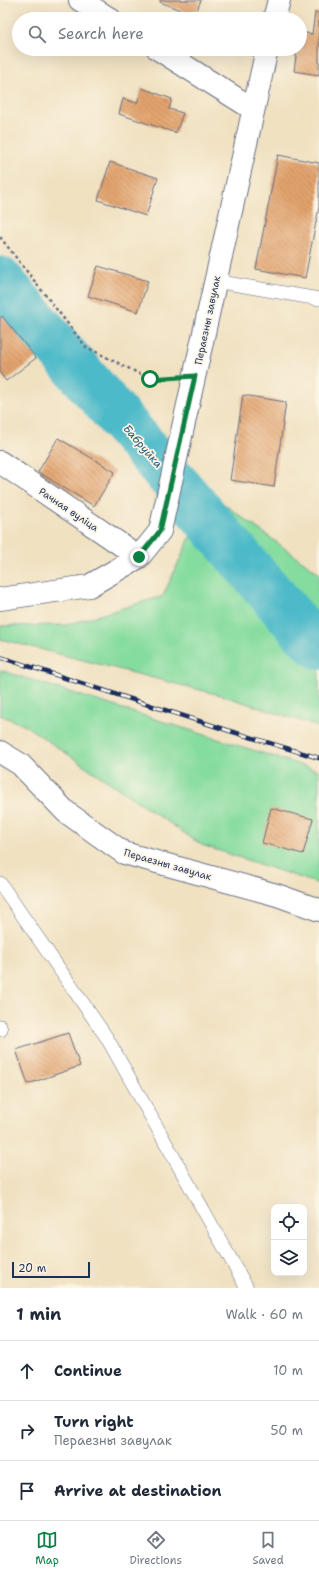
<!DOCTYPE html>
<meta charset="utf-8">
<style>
:root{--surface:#fff;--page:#f6f6f7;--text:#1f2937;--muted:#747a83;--line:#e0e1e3;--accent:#0b8043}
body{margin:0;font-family:"Shantell Sans",sans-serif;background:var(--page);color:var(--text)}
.controls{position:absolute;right:12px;bottom:12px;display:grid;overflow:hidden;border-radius:8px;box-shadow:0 4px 16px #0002}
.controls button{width:36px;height:36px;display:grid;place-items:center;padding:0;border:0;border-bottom:1px solid var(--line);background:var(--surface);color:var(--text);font:20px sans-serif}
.scale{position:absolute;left:12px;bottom:10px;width:78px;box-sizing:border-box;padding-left:4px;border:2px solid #1b2f5e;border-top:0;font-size:11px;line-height:14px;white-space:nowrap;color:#1b2f5e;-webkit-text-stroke:3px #fcf5e5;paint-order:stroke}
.stop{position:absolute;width:12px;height:12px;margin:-9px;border:3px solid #0b8043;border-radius:50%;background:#fff}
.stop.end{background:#0b8043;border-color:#fff;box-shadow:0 1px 4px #0008}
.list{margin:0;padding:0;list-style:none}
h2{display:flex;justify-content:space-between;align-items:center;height:52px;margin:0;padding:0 16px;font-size:17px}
h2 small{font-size:13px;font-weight:400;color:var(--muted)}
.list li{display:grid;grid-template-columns:26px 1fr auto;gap:12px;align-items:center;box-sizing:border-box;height:60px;padding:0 16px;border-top:1px solid var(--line)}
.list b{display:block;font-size:15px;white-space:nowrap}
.list p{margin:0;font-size:13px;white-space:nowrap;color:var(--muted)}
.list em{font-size:13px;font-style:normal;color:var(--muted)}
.icon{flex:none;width:22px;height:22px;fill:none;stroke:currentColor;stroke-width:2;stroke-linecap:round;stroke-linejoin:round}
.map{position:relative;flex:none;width:319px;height:1288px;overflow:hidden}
.search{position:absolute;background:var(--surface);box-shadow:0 4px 16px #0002;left:12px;right:12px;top:12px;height:44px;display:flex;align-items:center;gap:10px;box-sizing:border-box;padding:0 14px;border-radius:22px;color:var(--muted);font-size:15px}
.sheet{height:232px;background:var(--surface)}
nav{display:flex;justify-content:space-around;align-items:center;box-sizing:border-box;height:56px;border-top:1px solid var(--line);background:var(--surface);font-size:11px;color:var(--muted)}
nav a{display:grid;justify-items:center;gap:2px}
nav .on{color:var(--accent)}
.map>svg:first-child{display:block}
.green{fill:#85dc9f;stroke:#50867e}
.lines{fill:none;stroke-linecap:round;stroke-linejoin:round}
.river{stroke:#4ebac9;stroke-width:47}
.building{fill:url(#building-back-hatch)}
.lane-casing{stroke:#666d81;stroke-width:14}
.street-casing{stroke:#666d81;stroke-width:24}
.path{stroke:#666d81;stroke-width:2.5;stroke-dasharray:3 3;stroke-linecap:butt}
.lane{stroke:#fff;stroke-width:13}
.street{stroke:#fff;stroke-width:22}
.rail-casing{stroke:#1b2f5e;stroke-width:4.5}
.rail{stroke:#fcf5e5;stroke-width:3;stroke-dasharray:9;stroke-linecap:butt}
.route{stroke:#0b8043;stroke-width:5}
.labels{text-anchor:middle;stroke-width:3.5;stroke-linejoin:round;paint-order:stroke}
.street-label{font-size:10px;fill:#1b2f5e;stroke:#fcf5e5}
.water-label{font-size:11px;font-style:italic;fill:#2a597e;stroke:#fcf5e5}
</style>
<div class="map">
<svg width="319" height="1288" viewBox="0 0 319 1288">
<defs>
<pattern id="building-back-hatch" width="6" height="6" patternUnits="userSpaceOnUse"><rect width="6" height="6" fill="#e3a36d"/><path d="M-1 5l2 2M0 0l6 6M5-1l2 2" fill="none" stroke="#b7855d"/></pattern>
</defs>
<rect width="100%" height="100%" fill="#fcf5e5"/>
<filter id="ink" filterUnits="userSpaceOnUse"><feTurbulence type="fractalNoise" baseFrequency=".025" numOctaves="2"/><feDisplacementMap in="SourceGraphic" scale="8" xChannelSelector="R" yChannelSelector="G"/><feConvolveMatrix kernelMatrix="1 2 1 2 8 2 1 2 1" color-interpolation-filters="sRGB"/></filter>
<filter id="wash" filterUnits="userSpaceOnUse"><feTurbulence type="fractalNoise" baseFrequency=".012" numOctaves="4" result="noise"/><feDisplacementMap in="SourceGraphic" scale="16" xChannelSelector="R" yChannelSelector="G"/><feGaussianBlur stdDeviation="0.9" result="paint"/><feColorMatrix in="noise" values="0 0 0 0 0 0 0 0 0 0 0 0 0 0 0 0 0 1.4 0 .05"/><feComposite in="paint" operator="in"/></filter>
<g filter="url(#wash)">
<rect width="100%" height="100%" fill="#f0e1c1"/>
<path class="green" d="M210 494 319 573V727L224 696 0 639V626L66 625 163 596Z
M0 670 319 771V884L202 845 26 726 0 715Z"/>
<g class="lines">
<path class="river" d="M0 280 305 633 319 646"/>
</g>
<g id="blocks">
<path class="building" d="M160 0H201L195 16 160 2Z
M315 12 319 13V75L294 71 297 49H300V32L312 34Z
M142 88 172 99 169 109 183 113 176 133 119 114 123 99 137 103Z
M278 155 319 163V207L305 278 256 269Z
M110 162 158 178 146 216 98 200Z
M98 266 148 281 138 312 88 296Z
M2 316 36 358 6 381 0 373V318Z
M243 395 286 402 274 487 230 480Z
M58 438 115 472 94 506 38 472Z
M271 808 313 819 303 854 262 843Z
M68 1033 80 1066 28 1084 16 1050Z"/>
</g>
</g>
<g filter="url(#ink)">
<use href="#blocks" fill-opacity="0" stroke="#666d81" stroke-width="1"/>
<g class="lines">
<g class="lane-casing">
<path id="lane" d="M215 281 319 299
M0 883 107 1038 247 1288
M0 1026 1 1030H0"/>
</g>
<g class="street-casing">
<path id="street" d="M80 0 110 19
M274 19 279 0
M158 49 253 109
M0 462 139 557
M0 599 89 586 139 557 160 531 267 49
M0 752 20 764 66 812 124 853 277 895 319 910"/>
</g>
<path class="path" d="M0 237 86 347 150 379 168 378"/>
<use href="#lane" class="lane"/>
<use href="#street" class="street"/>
<g class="rail-casing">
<path id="rail" d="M0 657 230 731 319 758"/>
</g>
<use href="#rail" class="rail"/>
</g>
</g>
<g class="lines" filter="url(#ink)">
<path class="route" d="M139 557 160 531 195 376 150 379"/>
</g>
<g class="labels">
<g class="street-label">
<text transform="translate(207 320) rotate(-78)" y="4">Пераезны завулак</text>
<text transform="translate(69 509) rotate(34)" y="4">Рачная вуліца</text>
<text transform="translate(168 864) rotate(16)" y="4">Пераезны завулак</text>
</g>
<g class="water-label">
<text transform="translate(143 446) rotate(49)" y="4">Бабруйка</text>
</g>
</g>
</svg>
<div class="controls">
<button><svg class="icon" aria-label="locate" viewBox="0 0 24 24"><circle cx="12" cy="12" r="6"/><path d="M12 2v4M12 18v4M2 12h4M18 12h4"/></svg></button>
<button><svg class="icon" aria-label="layers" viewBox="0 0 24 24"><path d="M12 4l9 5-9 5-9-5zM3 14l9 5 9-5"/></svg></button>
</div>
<div class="scale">20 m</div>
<div class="stop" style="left:150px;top:379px"></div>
<div class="stop end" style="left:139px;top:557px"></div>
<div class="search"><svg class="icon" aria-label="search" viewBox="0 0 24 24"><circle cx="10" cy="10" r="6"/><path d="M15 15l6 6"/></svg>Search here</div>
</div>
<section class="sheet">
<h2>1 min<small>Walk · 60 m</small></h2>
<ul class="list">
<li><svg class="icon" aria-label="ahead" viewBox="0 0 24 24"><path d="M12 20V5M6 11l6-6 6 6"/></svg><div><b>Continue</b></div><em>10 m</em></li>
<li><svg class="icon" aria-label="right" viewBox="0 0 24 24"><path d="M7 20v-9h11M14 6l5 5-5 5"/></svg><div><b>Turn right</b><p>Пераезны завулак</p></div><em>50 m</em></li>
<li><svg class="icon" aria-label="arrive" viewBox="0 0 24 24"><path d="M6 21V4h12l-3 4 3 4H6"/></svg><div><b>Arrive at destination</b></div></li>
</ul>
</section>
<nav>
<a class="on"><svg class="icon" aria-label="map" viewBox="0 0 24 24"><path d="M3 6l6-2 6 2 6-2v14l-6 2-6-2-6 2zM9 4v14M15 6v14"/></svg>Map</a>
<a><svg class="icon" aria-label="directions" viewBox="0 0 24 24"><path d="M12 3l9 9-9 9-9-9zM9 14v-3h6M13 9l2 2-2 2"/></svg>Directions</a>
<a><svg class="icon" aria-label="saved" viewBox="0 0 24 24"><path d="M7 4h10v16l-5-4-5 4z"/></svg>Saved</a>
</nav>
